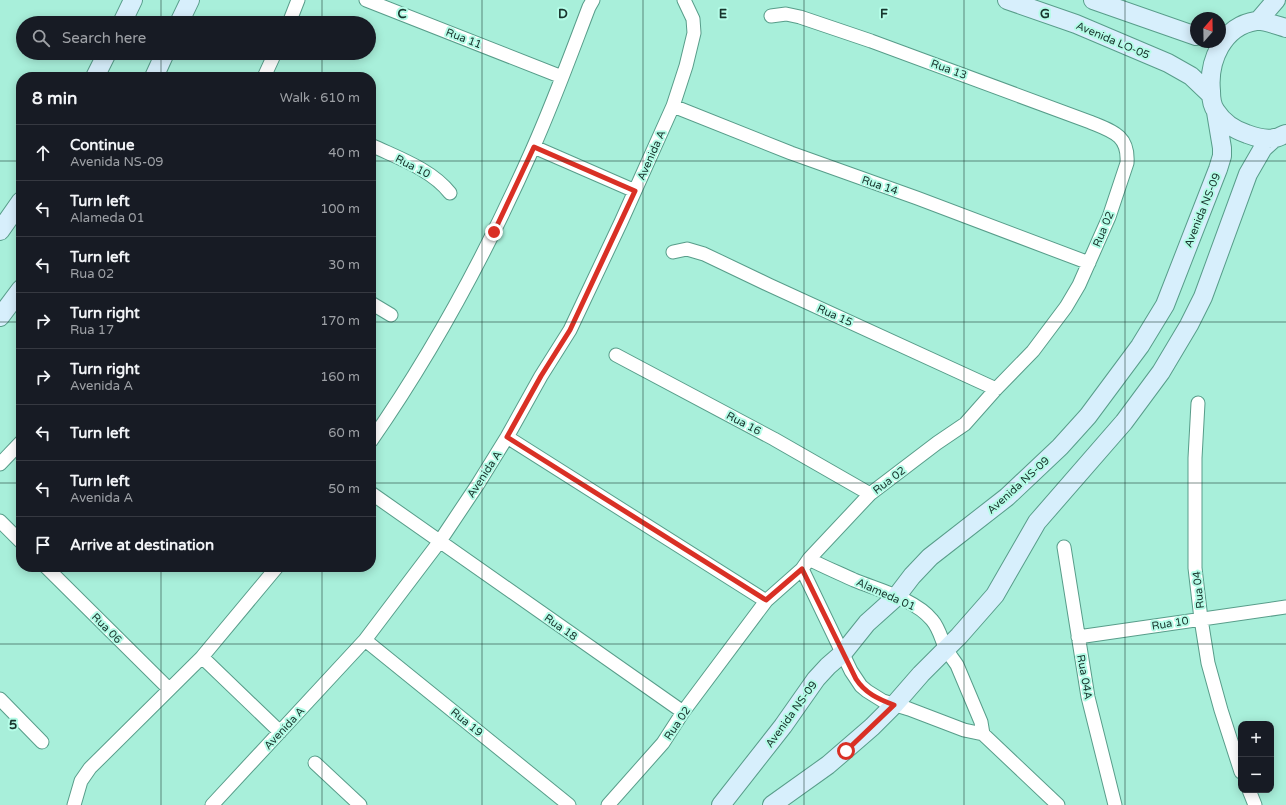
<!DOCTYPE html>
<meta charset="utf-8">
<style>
:root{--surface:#171b24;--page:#20242c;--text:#f1f3f6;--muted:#9ea1a6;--line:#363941}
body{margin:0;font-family:"Varela Round",sans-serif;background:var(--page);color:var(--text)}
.controls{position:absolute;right:12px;bottom:12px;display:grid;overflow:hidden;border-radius:8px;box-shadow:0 2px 10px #0003}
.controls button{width:36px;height:36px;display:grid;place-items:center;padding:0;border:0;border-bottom:1px solid var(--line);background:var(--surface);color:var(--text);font:20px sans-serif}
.compass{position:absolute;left:1190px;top:12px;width:36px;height:36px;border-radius:50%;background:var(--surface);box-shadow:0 2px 10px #0003;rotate:20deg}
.stop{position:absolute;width:12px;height:12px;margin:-9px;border:3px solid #d93025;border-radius:50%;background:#fff}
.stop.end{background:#d93025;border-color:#fff;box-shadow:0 1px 4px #0008}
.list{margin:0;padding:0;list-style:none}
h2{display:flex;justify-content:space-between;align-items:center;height:52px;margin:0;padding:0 16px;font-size:17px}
h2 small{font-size:13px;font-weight:400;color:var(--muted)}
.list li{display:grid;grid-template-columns:26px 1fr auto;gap:12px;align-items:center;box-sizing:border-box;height:56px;padding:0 16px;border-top:1px solid var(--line)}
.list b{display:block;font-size:15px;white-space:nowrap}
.list p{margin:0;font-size:13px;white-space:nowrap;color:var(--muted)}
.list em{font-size:13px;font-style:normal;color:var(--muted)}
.icon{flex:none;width:22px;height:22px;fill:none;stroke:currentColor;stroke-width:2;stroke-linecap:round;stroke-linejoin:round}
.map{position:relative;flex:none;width:1286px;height:805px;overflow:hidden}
.search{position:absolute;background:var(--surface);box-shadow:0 2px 10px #0003;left:16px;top:16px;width:360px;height:44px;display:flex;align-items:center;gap:10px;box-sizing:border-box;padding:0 14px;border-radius:22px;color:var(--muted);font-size:15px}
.panel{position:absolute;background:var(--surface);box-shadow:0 2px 10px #0003;left:16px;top:72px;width:360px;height:500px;border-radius:16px}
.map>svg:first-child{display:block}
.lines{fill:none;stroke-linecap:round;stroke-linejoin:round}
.street-casing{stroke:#589d8a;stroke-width:15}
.secondary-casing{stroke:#589d8a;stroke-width:20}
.street{stroke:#fff;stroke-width:13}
.secondary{stroke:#d7effc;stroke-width:18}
.route{stroke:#d93025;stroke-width:5}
.grid{fill:none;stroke:#18352d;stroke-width:1;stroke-opacity:0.55}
.labels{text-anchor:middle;stroke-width:4;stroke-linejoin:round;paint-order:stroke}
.street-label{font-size:11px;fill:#18352d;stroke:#b5fce7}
.grid-label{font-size:13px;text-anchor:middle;font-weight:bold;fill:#18352d;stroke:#b5fce7;stroke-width:4;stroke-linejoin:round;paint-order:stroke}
</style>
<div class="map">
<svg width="1286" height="805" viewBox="0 0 1286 805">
<rect width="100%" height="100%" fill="#a8efda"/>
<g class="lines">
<g class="street-casing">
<path id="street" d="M366 0 562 77
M289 23 298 0
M264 77 275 53
M673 106 791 153 917 198 1089 263
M371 145C398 158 431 169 450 193
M534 147 635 191
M673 252 687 249 704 254 769 285 996 389
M371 303 391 315
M616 355 774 439 870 494
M1198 403 1195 458V568L1201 619 1208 663 1221 710 1241 772
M507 437 766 601
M371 441C435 349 488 250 533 148 554 101 571 54 589 7L593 0
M0 464 21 442
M371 493 683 712
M0 521 21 542
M1064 547 1088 697 1115 805
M809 559C824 567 839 573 854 580 878 590 915 599 932 620 939 628 941 638 945 647 948 653 953 659 957 665L981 722 983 734
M46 567 169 689
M802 569 851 671 861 686 867 691 883 701 909 709 964 730 983 734 1058 805
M1078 637 1286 607
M365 640 569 805
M202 657 280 732
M0 699 42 742
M315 763 360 805
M1249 790 1255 805
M74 805 81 781 90 768 202 657 277 567
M212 805 365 640 440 541 478 484 507 437 541 376 570 330 621 222 673 106 686 66 694 33 693 19 684 0
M608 805 663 743 683 712 766 601 802 569 809 559 870 494 937 443 965 424 996 389 1033 351 1066 307 1079 285 1109 217 1127 163C1129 135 1112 131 1090 122L871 41 800 17 786 14 771 16"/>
</g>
<g class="secondary-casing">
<path id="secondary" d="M1007 0 1076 24 1168 63 1191 76 1211 95
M1093 0 1196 36
M1258 21 1276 0
M122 23 133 0
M179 23 190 0
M1286 28C1279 26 1263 20 1256 21 1223 26 1208 61 1211 91 1211 97 1212 106 1216 111 1223 122 1235 130 1247 134 1255 137 1266 140 1275 138 1278 138 1282 135 1286 134
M95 77 107 53
M154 77 165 53
M0 231 21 201
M0 317 21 289
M721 805 783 726 816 679 828 666 843 653 867 623 896 597 912 576 930 557 1007 497 1060 447 1088 416 1140 346 1165 305 1218 169 1222 156V148L1216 112
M772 805 828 765 872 727 894 705 921 674 959 636 995 595 1037 522 1124 422 1161 372 1189 325 1203 297 1248 174 1263 148 1274 138"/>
</g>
<use href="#street" class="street"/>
<use href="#secondary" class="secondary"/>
</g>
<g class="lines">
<path class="route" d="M494 232 534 147 635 191 570 330 541 376 507 437 766 600 802 569 856 679C865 693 878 699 894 705L846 751"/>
</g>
<path class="grid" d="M161 0V23M322 0V23M482 0V805M643 0V805M804 0V805M964 0V805M1125 0V805M161 53V77M322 53V77M0 161H21M371 161H1286M0 322H21M371 322H1286M0 483H21M371 483H1286M161 567V805M322 567V805M0 644H1286"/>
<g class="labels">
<g class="street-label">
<text transform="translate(464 38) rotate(21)" y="4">Rua 11</text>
<text transform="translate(1113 40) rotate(23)" y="4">Avenida LO-05</text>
<text transform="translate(949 69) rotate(20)" y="4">Rua 13</text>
<text transform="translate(651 155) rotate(-66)" y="4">Avenida A</text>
<text transform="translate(413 166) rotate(27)" y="4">Rua 10</text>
<text transform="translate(880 185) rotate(19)" y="4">Rua 14</text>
<text transform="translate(1202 210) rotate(-68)" y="4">Avenida NS-09</text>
<text transform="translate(1103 229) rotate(-67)" y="4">Rua 02</text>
<text transform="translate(835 315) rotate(24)" y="4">Rua 15</text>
<text transform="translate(744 423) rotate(28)" y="4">Rua 16</text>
<text transform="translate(484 474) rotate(-57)" y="4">Avenida A</text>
<text transform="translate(889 480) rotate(-37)" y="4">Rua 02</text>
<text transform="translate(1018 485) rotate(-42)" y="4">Avenida NS-09</text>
<text transform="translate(1198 590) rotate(-96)" y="4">Rua 04</text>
<text transform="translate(886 594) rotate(24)" y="4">Alameda 01</text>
<text transform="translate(1170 623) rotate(-9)" y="4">Rua 10</text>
<text transform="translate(561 627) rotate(35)" y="4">Rua 18</text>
<text transform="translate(107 628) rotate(45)" y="4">Rua 06</text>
<text transform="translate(1085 677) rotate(80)" y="4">Rua 04A</text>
<text transform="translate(791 714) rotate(-54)" y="4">Avenida NS-09</text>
<text transform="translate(467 722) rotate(39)" y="4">Rua 19</text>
<text transform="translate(677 723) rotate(-56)" y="4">Rua 02</text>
<text transform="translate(284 728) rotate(-47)" y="4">Avenida A</text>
</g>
</g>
<g class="grid-label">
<text x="402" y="18">C</text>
<text x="563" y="18">D</text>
<text x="723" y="18">E</text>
<text x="884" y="18">F</text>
<text x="1045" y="18">G</text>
<text x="13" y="729">5</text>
</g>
</svg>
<div class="controls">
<button>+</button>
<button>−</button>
</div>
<svg class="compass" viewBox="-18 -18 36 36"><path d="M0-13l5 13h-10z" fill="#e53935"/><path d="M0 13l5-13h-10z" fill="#9ea1a6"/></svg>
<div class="stop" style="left:846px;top:751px"></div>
<div class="stop end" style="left:494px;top:232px"></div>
<div class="search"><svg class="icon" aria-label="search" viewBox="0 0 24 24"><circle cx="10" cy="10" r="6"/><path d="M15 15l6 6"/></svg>Search here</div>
<section class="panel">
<h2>8 min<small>Walk · 610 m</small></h2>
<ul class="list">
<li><svg class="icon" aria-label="ahead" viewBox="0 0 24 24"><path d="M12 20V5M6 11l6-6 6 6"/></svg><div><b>Continue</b><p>Avenida NS-09</p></div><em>40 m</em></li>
<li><svg class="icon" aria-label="left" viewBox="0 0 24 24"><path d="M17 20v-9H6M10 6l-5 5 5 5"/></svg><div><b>Turn left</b><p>Alameda 01</p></div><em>100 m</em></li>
<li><svg class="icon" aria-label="left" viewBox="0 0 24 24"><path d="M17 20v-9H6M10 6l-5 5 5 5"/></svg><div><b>Turn left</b><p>Rua 02</p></div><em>30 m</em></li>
<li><svg class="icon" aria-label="right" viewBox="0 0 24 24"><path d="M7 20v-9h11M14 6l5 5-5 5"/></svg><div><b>Turn right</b><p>Rua 17</p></div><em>170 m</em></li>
<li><svg class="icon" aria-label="right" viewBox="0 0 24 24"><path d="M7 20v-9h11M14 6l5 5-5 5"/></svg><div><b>Turn right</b><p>Avenida A</p></div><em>160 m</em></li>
<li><svg class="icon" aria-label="left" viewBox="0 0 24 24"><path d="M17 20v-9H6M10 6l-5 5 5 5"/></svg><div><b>Turn left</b></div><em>60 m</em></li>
<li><svg class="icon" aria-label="left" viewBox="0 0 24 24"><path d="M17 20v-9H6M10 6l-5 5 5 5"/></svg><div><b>Turn left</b><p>Avenida A</p></div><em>50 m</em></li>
<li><svg class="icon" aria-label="arrive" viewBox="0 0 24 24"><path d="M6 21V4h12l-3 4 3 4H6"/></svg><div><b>Arrive at destination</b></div></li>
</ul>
</section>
</div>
